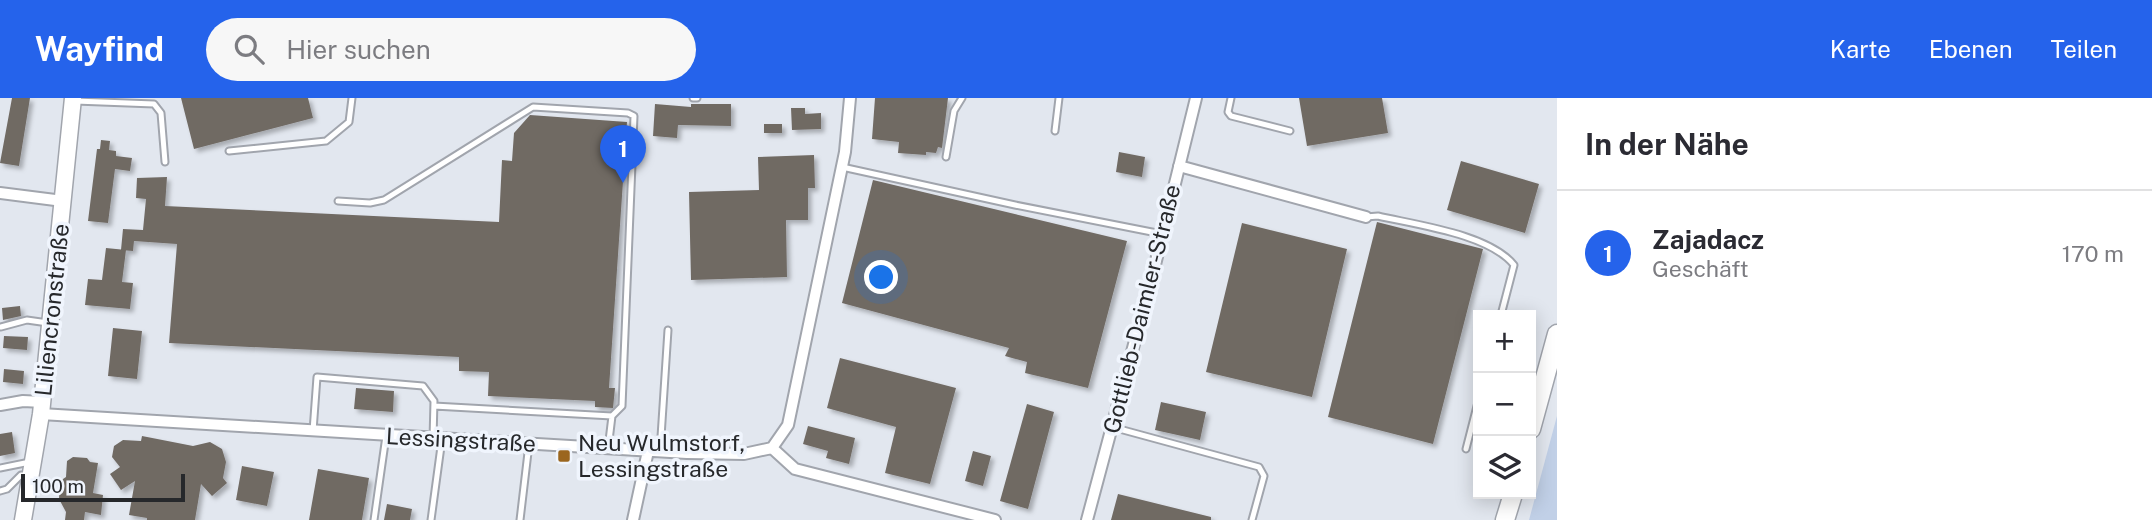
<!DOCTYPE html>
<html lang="de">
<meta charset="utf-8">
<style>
:root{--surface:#fff;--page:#f7f7f7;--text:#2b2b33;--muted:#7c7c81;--line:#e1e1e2;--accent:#2563eb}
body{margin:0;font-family:"Public Sans",sans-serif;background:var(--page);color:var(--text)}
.controls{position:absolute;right:21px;bottom:21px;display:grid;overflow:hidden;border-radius:0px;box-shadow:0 4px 18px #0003}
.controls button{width:63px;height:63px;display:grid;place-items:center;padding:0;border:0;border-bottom:2px solid var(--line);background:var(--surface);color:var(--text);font:35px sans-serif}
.scale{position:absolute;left:21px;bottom:18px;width:164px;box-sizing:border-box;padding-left:7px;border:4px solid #26282b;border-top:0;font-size:19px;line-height:24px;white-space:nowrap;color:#26282b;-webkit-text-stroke:5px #f0f5fd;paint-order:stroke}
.you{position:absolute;left:882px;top:180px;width:24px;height:24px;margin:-18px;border:5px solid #fff;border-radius:50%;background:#1a73e8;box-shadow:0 0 0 10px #1a73e833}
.badge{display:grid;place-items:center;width:46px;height:46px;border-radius:50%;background:var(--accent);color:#fff;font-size:23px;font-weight:700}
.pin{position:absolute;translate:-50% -58px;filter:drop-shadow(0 2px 4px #0008)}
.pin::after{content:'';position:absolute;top:37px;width:24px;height:21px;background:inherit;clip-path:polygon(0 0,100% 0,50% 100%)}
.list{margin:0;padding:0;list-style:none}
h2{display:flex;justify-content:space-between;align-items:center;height:91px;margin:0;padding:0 28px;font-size:30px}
h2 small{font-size:23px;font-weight:400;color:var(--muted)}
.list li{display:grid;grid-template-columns:46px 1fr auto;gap:21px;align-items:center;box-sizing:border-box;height:126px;padding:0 28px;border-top:2px solid var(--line)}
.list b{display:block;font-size:26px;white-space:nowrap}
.list p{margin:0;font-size:23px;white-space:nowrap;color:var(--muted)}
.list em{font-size:23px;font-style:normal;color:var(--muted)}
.icon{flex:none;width:38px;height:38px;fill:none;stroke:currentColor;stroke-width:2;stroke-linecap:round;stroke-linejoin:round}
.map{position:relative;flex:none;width:1557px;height:422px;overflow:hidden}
header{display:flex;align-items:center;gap:42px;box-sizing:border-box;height:98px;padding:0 35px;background:var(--accent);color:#fff}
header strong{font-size:33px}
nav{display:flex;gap:38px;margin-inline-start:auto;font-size:24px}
.search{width:490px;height:63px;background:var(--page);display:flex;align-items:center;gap:18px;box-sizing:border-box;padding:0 24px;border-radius:38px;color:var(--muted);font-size:26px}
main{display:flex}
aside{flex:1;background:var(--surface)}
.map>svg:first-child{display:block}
.green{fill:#c1d0e7}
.building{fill:#706a64;filter:url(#shadow)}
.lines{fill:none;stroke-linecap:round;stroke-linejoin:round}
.lane-casing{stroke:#a1a5ad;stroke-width:9}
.street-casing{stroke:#a1a5ad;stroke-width:14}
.secondary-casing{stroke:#a1a5ad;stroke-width:19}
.primary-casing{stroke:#a1a5ad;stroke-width:21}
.lane{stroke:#fff;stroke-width:5}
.street{stroke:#fff;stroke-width:10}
.secondary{stroke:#fff;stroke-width:16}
.primary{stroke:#fff;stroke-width:18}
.poi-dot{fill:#9b661e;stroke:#f0f5fd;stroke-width:2.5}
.labels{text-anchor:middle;stroke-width:7;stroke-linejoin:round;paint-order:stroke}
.street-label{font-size:23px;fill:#26282b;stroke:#f0f5fd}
.poi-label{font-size:23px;fill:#26282b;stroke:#f0f5fd;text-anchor:start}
</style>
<header>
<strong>Wayfind</strong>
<div class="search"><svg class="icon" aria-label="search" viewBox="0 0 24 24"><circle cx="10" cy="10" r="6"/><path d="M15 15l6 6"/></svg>Hier suchen</div>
<nav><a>Karte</a><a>Ebenen</a><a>Teilen</a></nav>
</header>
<main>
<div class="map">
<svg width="1557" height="422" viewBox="0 0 1557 422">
<defs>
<filter id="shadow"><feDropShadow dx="3.5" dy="3.5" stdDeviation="2" flood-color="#0004"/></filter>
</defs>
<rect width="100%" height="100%" fill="#e2e7ef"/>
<path class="green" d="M1557 318V422H1529Z"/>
<path class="building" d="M12 0H30L19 68 0 65Z
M181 0H308L313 20 194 51Z
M875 0H948L942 50 938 49 936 55 926 54V57L898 55 899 44 872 41Z
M1299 0H1382L1388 35 1307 48Z
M655 6 691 9V6H731V28L678 27 677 40 653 38Z
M791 10H805V16L821 15V31L792 32Z
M530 17 627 24 609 290H615L613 310 595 309V303L488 298 489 274 459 273V259L169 245 177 146 134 143 133 153 121 152 123 131 143 132 146 101 136 100 137 80 167 79 165 108 499 124 502 62 512 63 514 35Z
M764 26H782V35H764Z
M101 42 110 43 109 52 116 53V58L132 60 130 73 115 71 108 125 88 123 97 51H100Z
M1119 54 1145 59 1142 79 1116 74Z
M814 57 815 90H808V122H786L787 179 691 182 689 94 759 92 758 59Z
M1461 63 1539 86 1525 135 1447 112Z
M873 82 1127 143 1088 290 1025 275 1027 264 1005 258 1009 250 842 205Z
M1377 124 1483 151 1433 346 1328 319Z
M1242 125 1347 151 1312 299 1206 274Z
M106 150 126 152 122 184 133 185 130 211 85 207 88 181 102 182Z
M20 208 21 218 3 222 2 210Z
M113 230 142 233 137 281 108 278Z
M4 238 28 239 27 252 3 250Z
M840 260 956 290 930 386 885 375 896 329 827 310Z
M4 271 24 273 23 286 3 284Z
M356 290 394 293 393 314 354 311Z
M1161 304 1206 314 1200 342 1155 332Z
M1027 306 1054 314 1028 411 1000 403Z
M808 328 855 340 849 366 826 360 828 353 803 346Z
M12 334 15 355 0 358V336Z
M142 338 193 348 210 344 222 351 226 364 223 380 227 385 212 398 201 386 195 422H147V420L129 417 135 383 121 392 110 376 120 369 112 359 114 348 123 342 141 343Z
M973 353 991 358 983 388 965 383Z
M73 359 87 360 90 364 98 365 93 395 103 397 101 417 85 414 84 422H65L66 414 59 401 60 383 66 379 67 363Z
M242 368 274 374 267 408 236 402Z
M318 371 369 380 362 422H309Z
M1118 396 1211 419V422H1111Z
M387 406 412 411 410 422H384Z"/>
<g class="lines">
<g class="lane-casing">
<path id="lane" d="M693 0H697
M1231 0 1228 14 1231 18 1290 33
M75 3 154 6 161 15 165 64
M1055 33 1059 0
M229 53 326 43 349 24 352 0
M946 59 954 13 962 0
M842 69 1015 107 1162 136
M338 103 370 105 384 102 533 9 628 15 634 18 622 308 612 318 608 351
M1366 119 1378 118C1417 127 1489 136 1514 167L1501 217
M1 229 27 222 48 225
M434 308 612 318
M1112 329 1259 369 1264 378 1252 422
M313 333 317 279 423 288 434 303 433 341
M1466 351 1478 304
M660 354 668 232
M0 370 30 364
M0 393 7 391 21 377H28
M374 422 386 338
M431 422 442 341
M520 422 529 346"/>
</g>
<g class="street-casing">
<path id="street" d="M1179 68 1366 119
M0 95 63 103
M0 307 23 303 43 304
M41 316 687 355 744 356 772 350 788 327 845 54 850 0
M772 350 795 371 995 422
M633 422 648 353
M1087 422 1152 179 1196 0"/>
</g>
<g class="secondary-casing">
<path id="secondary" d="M23 422 41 316 73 0"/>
</g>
<g class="primary-casing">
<path id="primary" d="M1531 331 1557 236
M1505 422 1513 396"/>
</g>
<use href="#lane" class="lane"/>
<use href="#street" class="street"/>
<use href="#secondary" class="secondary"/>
<use href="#primary" class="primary"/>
</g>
<rect class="poi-dot" x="557" y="351" width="14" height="14" rx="3.5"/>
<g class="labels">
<g class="street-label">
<text transform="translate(1142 211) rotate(-76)" y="8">Gottlieb-Daimler-Straße</text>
<text transform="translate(52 212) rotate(-84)" y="8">Liliencronstraße</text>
<text transform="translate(461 342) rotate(3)" y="8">Lessingstraße</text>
</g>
<g class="poi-label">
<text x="578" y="353">Neu Wulmstorf,<tspan x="578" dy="26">Lessingstraße</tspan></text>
</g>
</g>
</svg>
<div class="controls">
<button>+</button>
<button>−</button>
<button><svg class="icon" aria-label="layers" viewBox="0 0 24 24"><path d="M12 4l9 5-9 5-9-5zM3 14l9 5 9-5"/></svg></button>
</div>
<div class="scale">100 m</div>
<div class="you"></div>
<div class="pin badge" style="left:623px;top:85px">1</div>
</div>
<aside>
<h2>In der Nähe<small></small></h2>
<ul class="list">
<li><span class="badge">1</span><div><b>Zajadacz</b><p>Geschäft</p></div><em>170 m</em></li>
</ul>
</aside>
</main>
